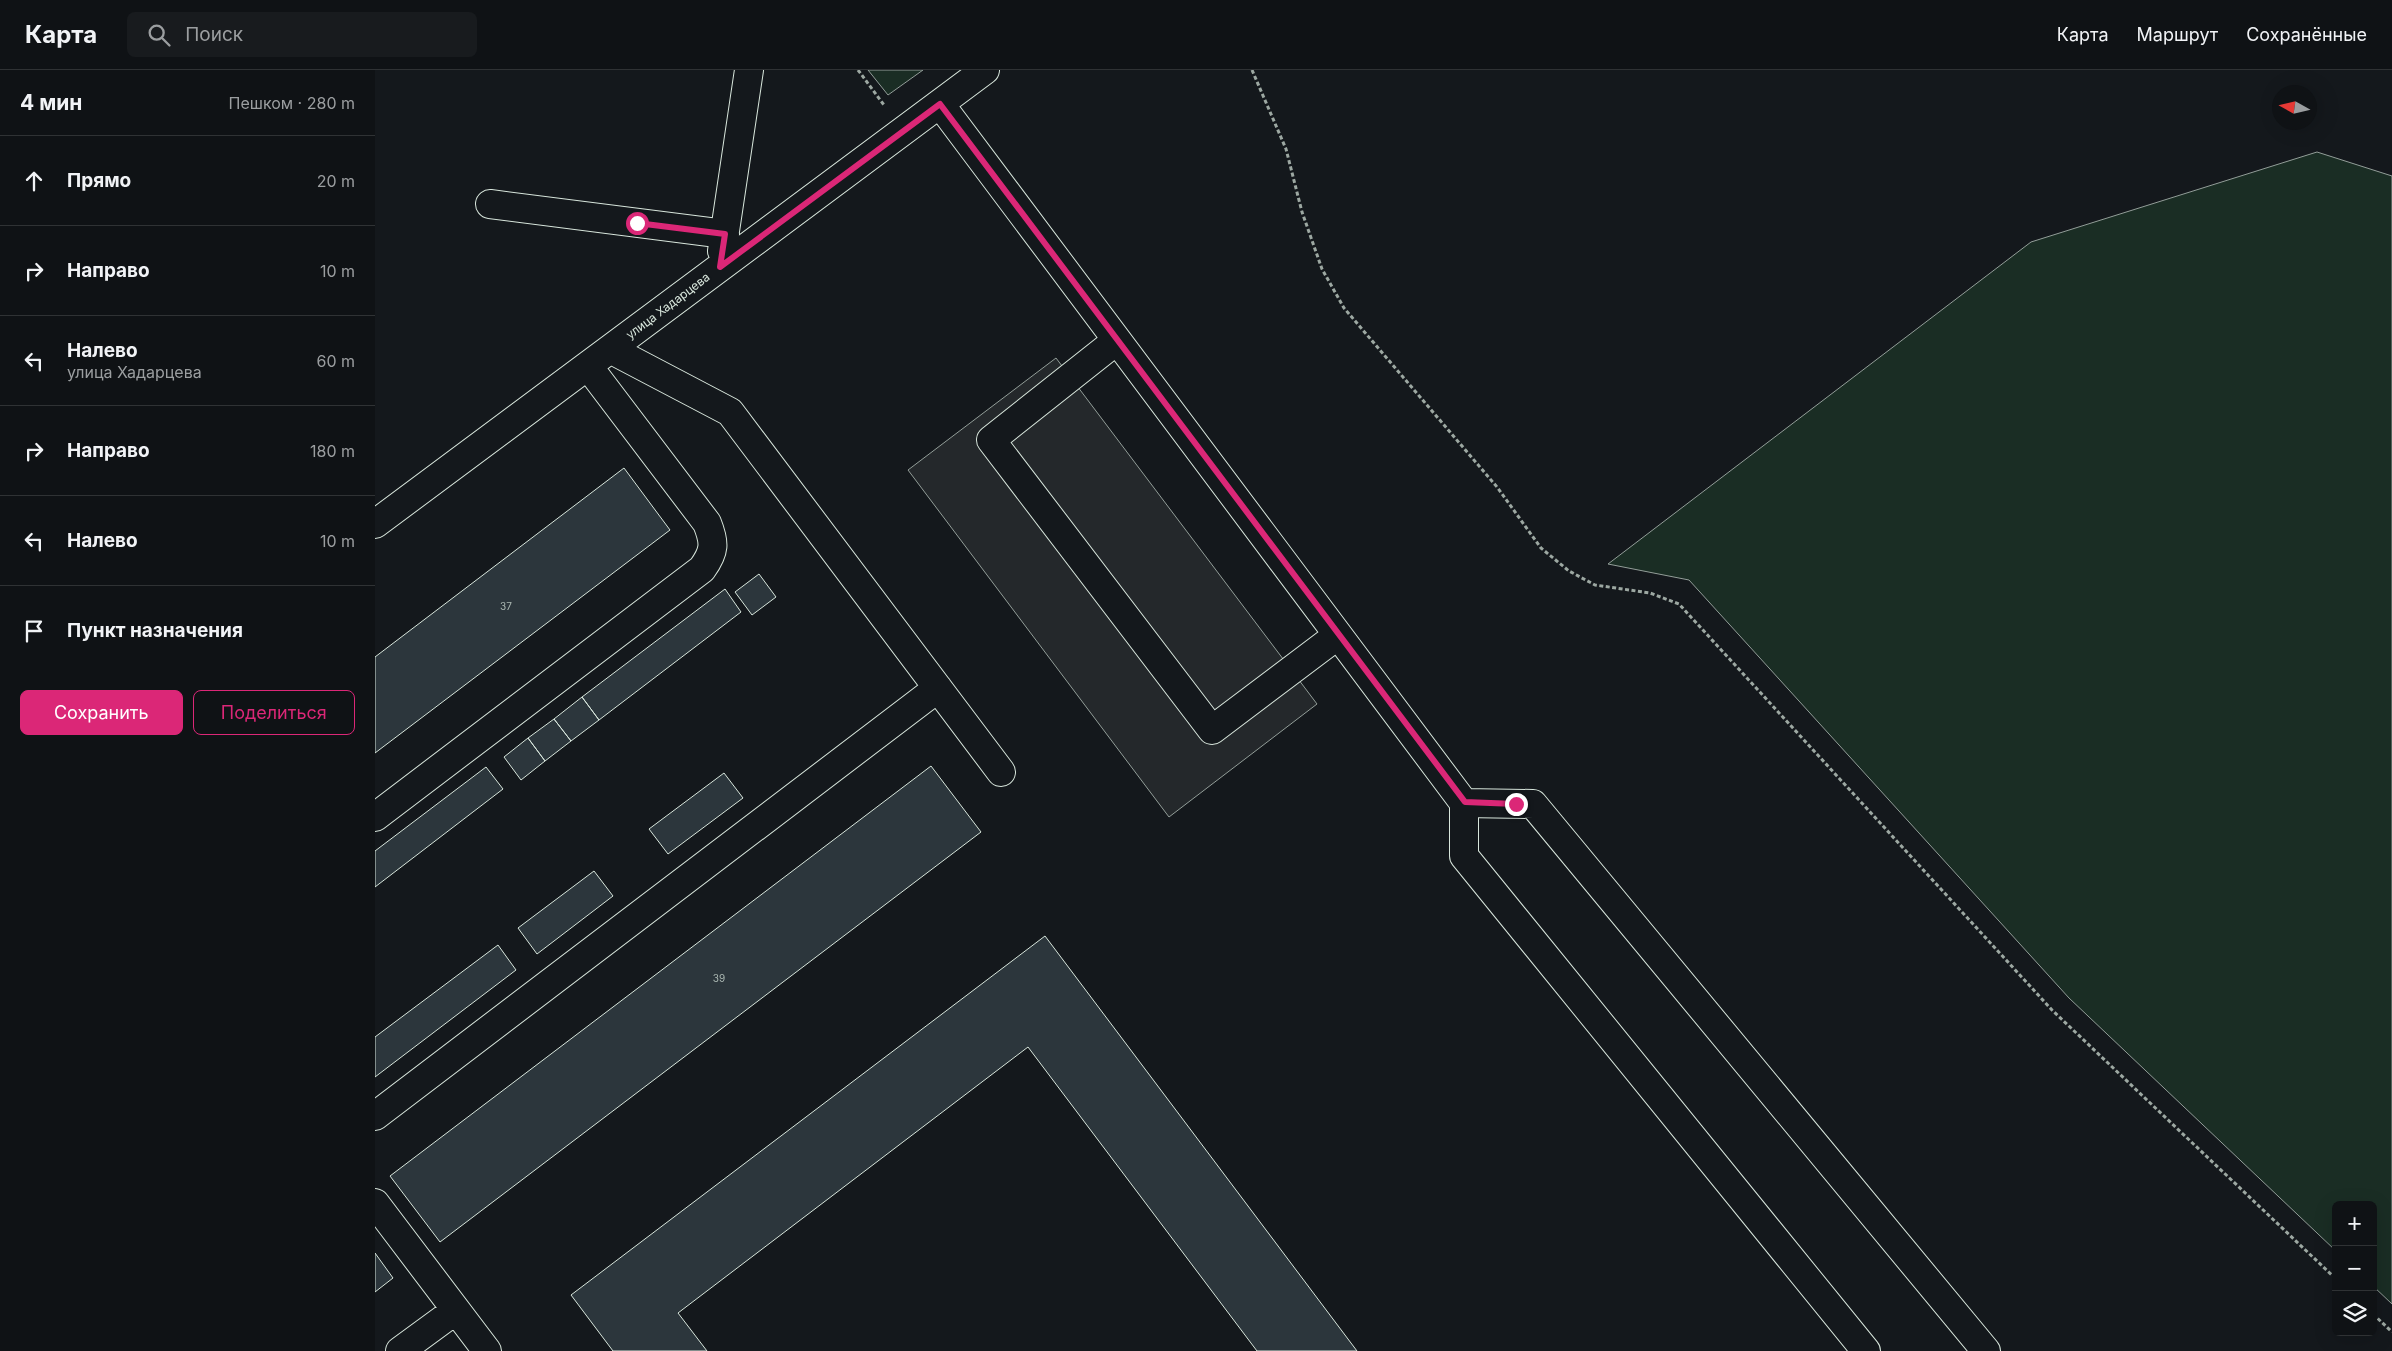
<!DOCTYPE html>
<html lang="ru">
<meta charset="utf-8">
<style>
:root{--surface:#0f1215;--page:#181b1e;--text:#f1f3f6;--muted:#9b9ea0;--line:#2f3234;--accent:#db2777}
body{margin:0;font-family:Inter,sans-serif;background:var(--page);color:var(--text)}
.controls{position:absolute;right:15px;bottom:15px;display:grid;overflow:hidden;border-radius:8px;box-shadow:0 5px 20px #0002}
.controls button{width:45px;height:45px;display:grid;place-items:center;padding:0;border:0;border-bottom:1px solid var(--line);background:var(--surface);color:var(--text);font:25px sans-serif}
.compass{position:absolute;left:1897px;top:15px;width:45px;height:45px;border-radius:50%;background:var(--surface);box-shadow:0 5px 20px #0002;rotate:278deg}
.stop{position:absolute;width:15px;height:15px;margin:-11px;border:4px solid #db2777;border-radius:50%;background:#fff}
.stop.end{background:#db2777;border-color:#fff;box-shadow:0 1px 5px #0008}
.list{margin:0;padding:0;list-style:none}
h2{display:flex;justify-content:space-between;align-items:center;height:65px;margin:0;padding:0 20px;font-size:21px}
h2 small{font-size:16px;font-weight:400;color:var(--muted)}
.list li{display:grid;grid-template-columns:32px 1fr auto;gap:15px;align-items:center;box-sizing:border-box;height:90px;padding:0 20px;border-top:1px solid var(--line)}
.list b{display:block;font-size:19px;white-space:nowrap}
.list p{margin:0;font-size:16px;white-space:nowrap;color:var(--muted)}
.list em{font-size:16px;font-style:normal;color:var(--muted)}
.actions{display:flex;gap:10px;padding:15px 20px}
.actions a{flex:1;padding:11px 0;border:1px solid var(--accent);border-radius:8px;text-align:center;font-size:18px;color:var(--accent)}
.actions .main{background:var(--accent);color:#fff}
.icon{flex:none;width:28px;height:28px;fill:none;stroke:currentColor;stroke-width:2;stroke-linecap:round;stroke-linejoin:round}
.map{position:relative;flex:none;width:2017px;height:1281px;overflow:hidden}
header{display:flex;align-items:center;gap:30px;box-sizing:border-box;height:70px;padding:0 25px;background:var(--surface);border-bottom:1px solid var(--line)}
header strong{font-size:24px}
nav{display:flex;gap:28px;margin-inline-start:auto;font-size:18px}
.search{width:350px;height:45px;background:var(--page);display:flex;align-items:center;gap:12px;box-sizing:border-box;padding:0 18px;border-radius:8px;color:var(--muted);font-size:19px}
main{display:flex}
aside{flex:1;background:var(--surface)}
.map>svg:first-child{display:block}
.green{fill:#1a2d24;stroke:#939e99}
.parking{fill:#24282b;stroke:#939e99}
.building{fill:#2c363c;stroke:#d8e6dc}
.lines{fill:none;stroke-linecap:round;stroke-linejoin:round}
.minor-casing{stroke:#d8e6dc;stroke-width:30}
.path{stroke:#9da8a2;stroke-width:3;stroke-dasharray:4 2.5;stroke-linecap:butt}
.minor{stroke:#14181c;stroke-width:28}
.route{stroke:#db2777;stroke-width:6}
.labels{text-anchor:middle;stroke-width:4;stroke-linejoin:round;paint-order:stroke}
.number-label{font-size:10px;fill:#adbab4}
.street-label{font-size:12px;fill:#d8e6dc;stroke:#14181c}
</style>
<header>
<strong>Карта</strong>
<div class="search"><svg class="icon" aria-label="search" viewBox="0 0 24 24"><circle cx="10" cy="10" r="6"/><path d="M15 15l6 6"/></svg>Поиск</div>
<nav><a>Карта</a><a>Маршрут</a><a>Сохранённые</a></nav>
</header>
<main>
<aside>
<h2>4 мин<small>Пешком · 280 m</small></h2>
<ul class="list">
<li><svg class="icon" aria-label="ahead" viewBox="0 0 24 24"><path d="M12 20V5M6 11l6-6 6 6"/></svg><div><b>Прямо</b></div><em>20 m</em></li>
<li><svg class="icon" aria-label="right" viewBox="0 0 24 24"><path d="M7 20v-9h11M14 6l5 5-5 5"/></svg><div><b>Направо</b></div><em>10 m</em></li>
<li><svg class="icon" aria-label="left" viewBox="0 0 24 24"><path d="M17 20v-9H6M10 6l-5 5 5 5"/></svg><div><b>Налево</b><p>улица Хадарцева</p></div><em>60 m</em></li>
<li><svg class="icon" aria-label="right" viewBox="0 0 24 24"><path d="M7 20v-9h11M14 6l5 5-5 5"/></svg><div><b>Направо</b></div><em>180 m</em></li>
<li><svg class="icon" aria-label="left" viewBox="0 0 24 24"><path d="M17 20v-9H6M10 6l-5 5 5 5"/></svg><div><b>Налево</b></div><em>10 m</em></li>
<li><svg class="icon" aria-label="arrive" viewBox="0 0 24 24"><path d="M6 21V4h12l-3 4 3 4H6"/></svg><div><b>Пункт назначения</b></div></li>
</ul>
<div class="actions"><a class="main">Сохранить</a><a>Поделиться</a></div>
</aside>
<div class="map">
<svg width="2017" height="1281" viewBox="0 0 2017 1281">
<rect width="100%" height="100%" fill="#14181c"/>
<path class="green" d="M493 0H548L513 25Z
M1942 82 2017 106V1234L1998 1216V1135H1961V1181L1694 928 1314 510 1233 494 1656 172Z"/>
<path class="parking" d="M681 288 942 634 794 747 533 400Z"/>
<path class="building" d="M249 398 295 460 0 683V587Z
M384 504 401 527 377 545 360 522Z
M350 519 366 542 224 650 207 627Z
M207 627 224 650 196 671 179 649Z
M179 649 196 671 170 691 153 668Z
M153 668 170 691 146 710 129 687Z
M556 696 606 762 65 1172 15 1106Z
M111 697 128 719 0 817V781Z
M349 703 368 728 293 784 274 759Z
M219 801 238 826 162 884 143 858Z
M670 866 982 1281H882L653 977 303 1243 332 1281H238L196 1225Z
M123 875 141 900 0 1007V967Z
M0 1183 18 1208 0 1222Z"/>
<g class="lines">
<g class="minor-casing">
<path id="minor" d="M565 34 1089 733V786L1491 1281
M115 134 350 164
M347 181 374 0
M741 271 616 370 837 660 963 565
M235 279 355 342 626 702
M0 454 610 0
M1089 733 1158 734 1611 1281
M0 747 327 499C340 481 340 473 332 453L213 296
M0 1046 563 618
M0 1133 112 1281
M25 1281 81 1240"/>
</g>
<path class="path" d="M483 0 509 35
M877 0 911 79 927 142 947 199 969 238 1122 417 1166 478 1194 501 1220 515 1275 523 1304 534 1677 940 1961 1209
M1998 1244 2017 1262"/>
<use href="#minor" class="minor"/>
</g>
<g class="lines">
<path class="route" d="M262 153 350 164 345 197 565 34 1090 732 1141 734"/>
</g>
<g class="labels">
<g class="number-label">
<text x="131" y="540">37</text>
<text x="344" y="912">39</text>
</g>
<g class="street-label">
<text transform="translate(293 236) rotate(-37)" y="4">улица Хадарцева</text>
</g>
</g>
</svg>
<div class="controls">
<button>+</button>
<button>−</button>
<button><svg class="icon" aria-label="layers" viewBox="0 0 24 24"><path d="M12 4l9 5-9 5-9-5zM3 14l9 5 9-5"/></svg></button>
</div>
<svg class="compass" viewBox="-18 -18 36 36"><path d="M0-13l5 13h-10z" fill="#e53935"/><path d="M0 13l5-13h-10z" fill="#9b9ea0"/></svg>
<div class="stop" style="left:262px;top:153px"></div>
<div class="stop end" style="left:1141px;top:734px"></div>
</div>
</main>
